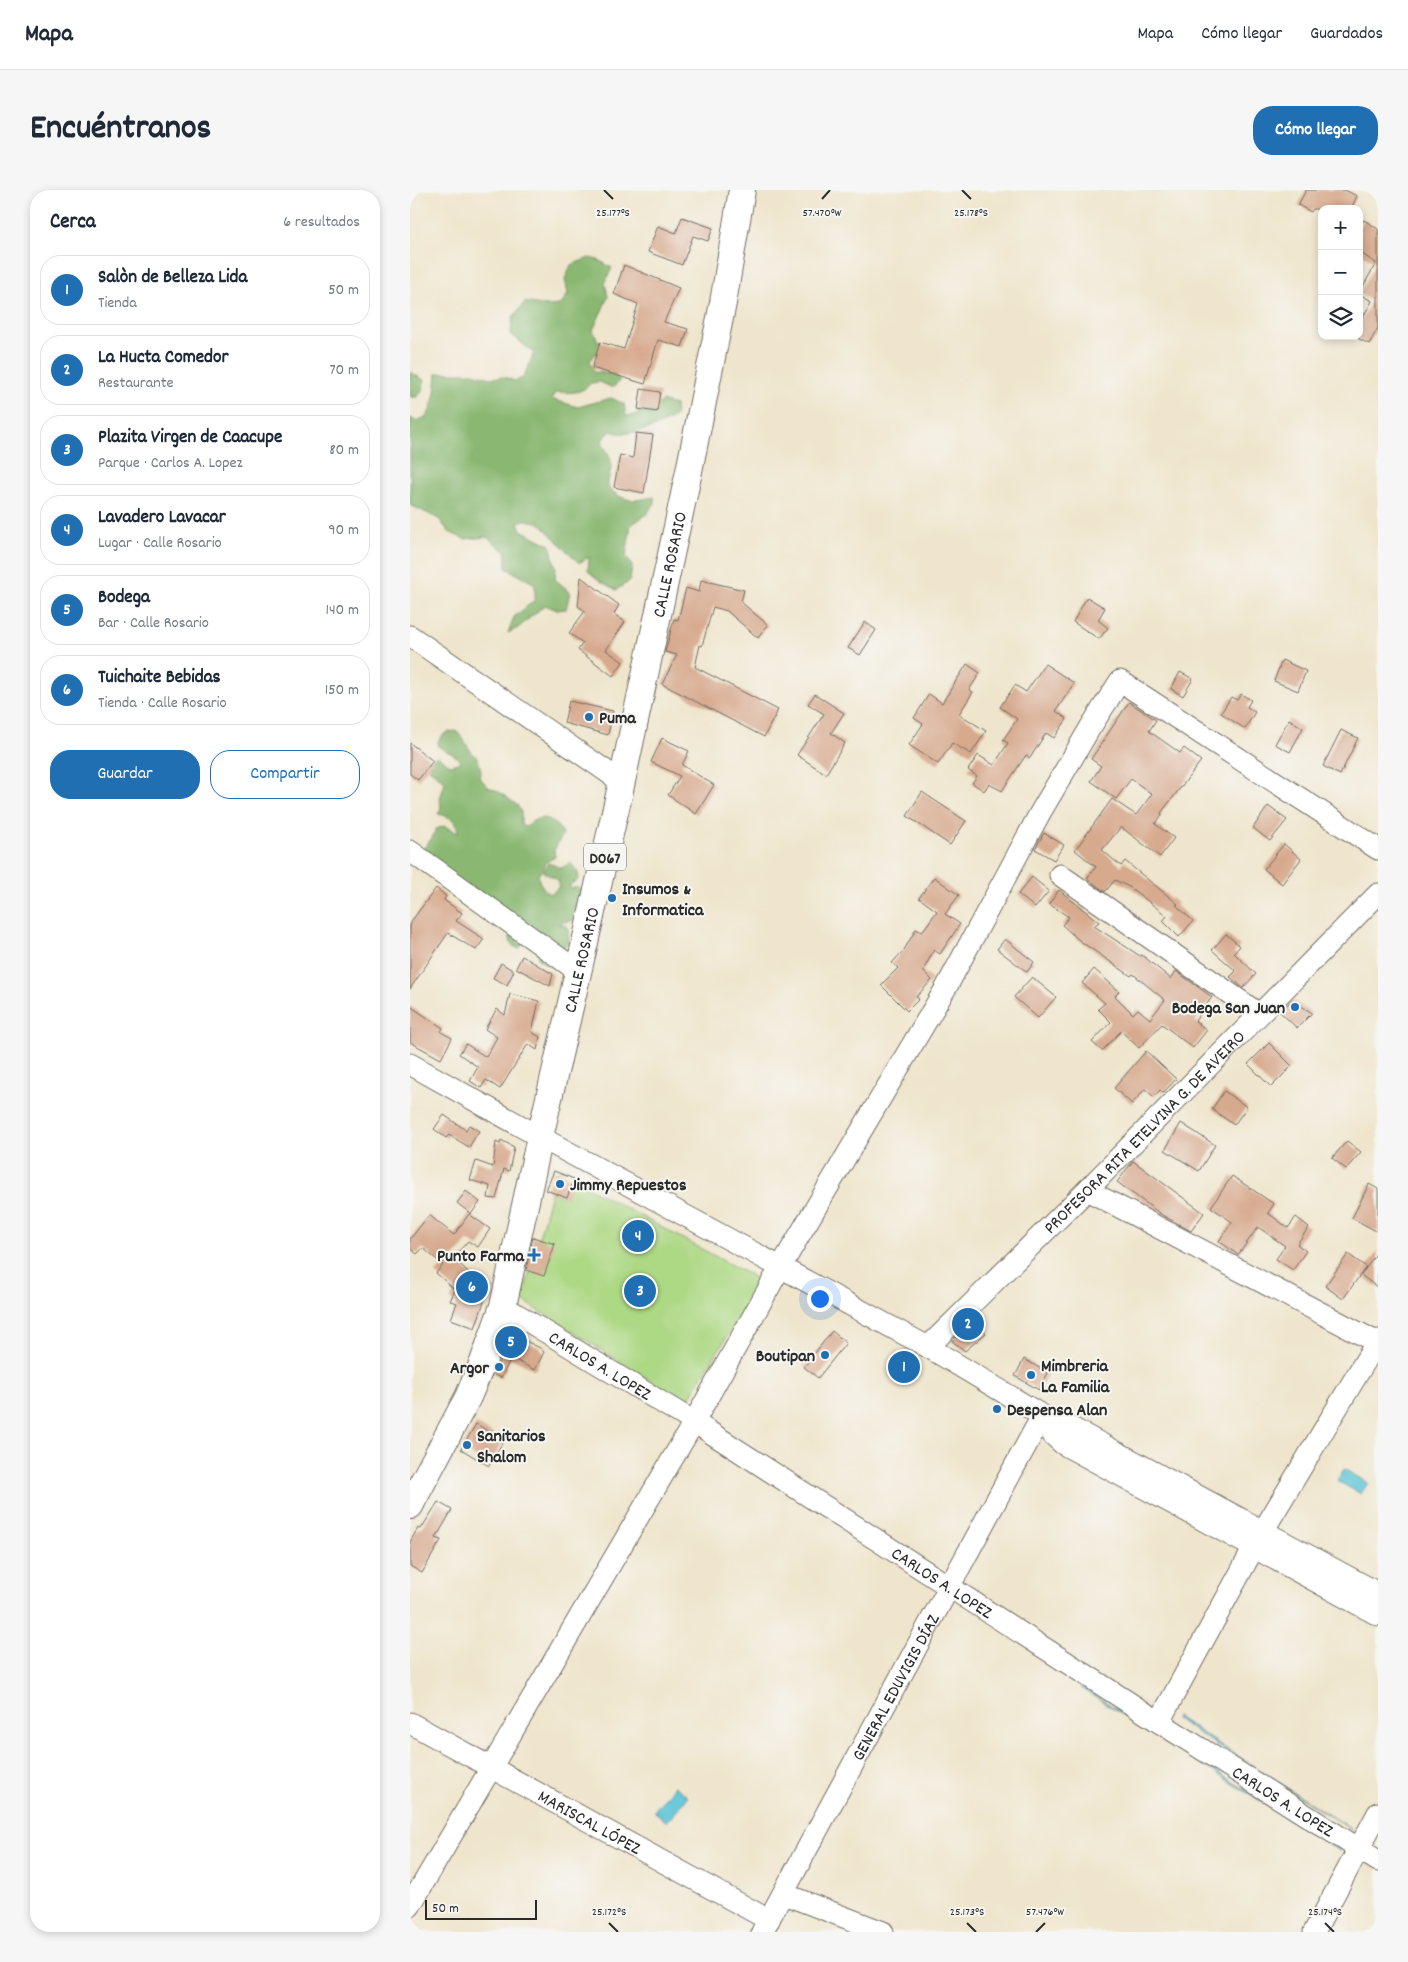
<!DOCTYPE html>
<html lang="es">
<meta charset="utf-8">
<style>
:root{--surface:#fff;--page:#f6f6f7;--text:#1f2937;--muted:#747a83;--line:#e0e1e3;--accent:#1f6fb2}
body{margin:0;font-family:Dekko,sans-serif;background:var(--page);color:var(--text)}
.controls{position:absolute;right:15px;top:15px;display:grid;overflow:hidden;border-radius:10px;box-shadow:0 2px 8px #0003}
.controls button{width:45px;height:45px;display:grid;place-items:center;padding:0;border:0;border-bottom:1px solid var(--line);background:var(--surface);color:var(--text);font:25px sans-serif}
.scale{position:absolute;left:15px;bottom:12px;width:112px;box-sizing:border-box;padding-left:5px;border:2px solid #2b2b2b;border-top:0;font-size:14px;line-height:18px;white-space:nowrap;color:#2b2b2b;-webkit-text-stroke:4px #f6f6f2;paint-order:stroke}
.you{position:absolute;left:409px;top:1108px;width:18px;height:18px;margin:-12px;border:4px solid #fff;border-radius:50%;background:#1a73e8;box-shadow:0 0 0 8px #1a73e833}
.badge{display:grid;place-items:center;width:32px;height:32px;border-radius:50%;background:var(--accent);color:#fff;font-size:16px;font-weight:700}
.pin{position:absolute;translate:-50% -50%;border:2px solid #fff;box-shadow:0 1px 5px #0006}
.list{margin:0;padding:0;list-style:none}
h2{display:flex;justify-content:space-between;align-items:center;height:65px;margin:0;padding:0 20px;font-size:21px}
h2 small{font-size:16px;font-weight:400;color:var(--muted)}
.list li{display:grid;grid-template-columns:32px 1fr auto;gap:15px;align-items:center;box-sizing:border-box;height:70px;margin:0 10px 10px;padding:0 10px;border:1px solid var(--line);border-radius:20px}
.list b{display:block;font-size:19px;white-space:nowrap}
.list p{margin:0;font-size:16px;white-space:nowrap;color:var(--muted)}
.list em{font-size:16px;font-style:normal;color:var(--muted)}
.actions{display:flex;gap:10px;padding:15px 20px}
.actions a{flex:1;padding:11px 0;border:1px solid var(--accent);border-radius:20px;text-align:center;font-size:18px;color:var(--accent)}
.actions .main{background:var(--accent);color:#fff}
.icon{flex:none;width:28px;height:28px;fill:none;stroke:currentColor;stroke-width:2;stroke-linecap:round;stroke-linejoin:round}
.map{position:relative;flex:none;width:968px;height:1742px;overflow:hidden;border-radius:20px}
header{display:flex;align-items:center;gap:30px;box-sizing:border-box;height:70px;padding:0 25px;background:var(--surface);border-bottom:1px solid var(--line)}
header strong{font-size:24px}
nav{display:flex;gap:28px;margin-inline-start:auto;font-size:18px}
.intro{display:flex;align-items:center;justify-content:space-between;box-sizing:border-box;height:120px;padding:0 30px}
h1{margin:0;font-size:35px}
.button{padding:12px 22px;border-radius:20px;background:var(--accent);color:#fff;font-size:18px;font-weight:700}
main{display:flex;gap:30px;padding:0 30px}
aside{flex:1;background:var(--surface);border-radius:20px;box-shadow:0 2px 8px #0003}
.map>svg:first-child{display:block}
.green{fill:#add884;stroke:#6c8258}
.forest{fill:#8ab872;stroke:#5a724e}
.water{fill:#59c2d6;stroke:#427680}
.building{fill:#d7a98d}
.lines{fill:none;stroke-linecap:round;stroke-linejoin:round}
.minor-casing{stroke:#706c63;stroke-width:23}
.major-casing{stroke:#706c63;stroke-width:28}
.minor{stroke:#fff;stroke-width:21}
.major{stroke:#fff;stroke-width:26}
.ticks{fill:none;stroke:#2b2b2b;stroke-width:2}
.poi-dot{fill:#1f6fb2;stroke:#f6f6f2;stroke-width:2}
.labels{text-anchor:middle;stroke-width:4;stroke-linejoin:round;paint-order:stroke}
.shield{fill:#f6f6f2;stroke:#686867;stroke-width:1}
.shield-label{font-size:16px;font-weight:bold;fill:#2b2b2b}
.street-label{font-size:18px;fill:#2b2b2b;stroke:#f6f6f2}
.poi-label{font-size:18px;font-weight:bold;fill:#2b2b2b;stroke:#f6f6f2;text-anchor:start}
.ticks-label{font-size:12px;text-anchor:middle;fill:#2b2b2b;stroke:#f6f6f2;stroke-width:4;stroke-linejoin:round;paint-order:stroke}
</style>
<header>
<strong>Mapa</strong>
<nav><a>Mapa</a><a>Cómo llegar</a><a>Guardados</a></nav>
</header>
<div class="intro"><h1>Encuéntranos</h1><a class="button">Cómo llegar</a></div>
<main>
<aside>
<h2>Cerca<small>6 resultados</small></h2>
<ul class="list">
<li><span class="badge">1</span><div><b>Salòn de Belleza Lida</b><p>Tienda</p></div><em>50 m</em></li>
<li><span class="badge">2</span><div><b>La Hucta Comedor</b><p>Restaurante</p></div><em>70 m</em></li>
<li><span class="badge">3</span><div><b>Plazita Virgen de Caacupe</b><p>Parque · Carlos A. Lopez</p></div><em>80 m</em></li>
<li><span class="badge">4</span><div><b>Lavadero Lavacar</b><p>Lugar · Calle Rosario</p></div><em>90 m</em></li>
<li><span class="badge">5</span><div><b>Bodega</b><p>Bar · Calle Rosario</p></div><em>140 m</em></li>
<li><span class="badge">6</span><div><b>Tuichaite Bebidas</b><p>Tienda · Calle Rosario</p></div><em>150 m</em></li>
</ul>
<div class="actions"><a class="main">Guardar</a><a>Compartir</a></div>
</aside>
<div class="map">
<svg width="968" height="1742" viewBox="0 0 968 1742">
<rect width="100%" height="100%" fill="#f6f6f2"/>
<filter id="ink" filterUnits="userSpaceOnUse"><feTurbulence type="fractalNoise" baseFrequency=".02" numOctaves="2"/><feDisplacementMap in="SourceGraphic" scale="10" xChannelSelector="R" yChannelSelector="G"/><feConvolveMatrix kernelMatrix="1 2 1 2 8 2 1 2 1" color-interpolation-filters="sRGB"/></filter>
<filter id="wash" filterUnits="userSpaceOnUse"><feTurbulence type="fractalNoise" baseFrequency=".0096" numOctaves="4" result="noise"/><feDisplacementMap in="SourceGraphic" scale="20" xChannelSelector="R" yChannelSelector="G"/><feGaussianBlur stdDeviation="1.12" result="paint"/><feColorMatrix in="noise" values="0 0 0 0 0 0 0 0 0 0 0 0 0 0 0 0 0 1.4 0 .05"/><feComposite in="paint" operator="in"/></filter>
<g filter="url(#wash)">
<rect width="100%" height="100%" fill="#efe5cc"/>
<path class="green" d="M147 981 351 1091 276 1213 112 1110Z"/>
<path class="forest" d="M179 68 188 70 202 78 195 92 198 107 183 140 190 155 188 161 180 171 184 182 203 184 210 190 203 198 190 192 181 193C171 204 161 203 146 202L141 209 168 217 201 208 214 214 216 226 225 225 234 218 242 222 252 211 265 215 266 225C253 237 217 248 201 241L192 250C193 259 201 263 201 273 202 281 197 289 198 298 216 313 223 311 244 307L245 313 236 325 221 335 216 366 222 376 220 391 206 400 190 391 178 381 179 367 169 373 128 332 115 330 108 332 111 340 140 355 146 378 145 389 160 402 156 419 147 420 135 415 108 438 98 443 104 427 125 410V394L96 378V362L77 347 54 349 39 342 29 329 0 315V227L5 231 17 227C24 212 26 200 27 183H63L81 188 94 187 105 191 113 188 124 163 101 144 103 127 115 112 137 116 151 115 158 104 155 89 161 75Z
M0 182 14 190 13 200 7 207H0Z
M46 541C56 549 58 562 68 568L71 581 69 587 78 597 88 601 107 615 111 621V634L115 637C132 622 142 627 153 644L144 660 145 667 136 672 134 678 128 685 130 693 138 704 144 702 149 696 148 690 133 682 139 673 151 678 161 673 168 683 169 689 160 695 161 699 167 697 173 700 170 707 166 708 169 724 164 730 154 732 150 734 158 737C158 743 159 748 159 753L153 757 158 761 155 778H144L128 769 127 761 114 751 109 759 103 756 100 750V743L71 720 50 712 34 697 8 665 22 648 26 639 34 636 48 643C47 630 40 626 28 624L31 618 30 608 35 593 30 587 19 579 22 570 27 566 40 575 51 572C47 564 35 562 27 555 31 544 35 542 46 541Z"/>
<path class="water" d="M934 1279 958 1293 951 1304 927 1291Z
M672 1497 931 1660 930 1661 671 1498Z
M767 1527 942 1640 766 1529Z
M265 1596 278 1607 257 1632 244 1621Z"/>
<g id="blocks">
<path class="building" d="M896 0H935L947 6 941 19H903L901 22 888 15Z
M272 27 303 38 298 51 283 46 272 75 238 62 248 36 266 43Z
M954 30 968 39V138L959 154 949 149V134L962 111 949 104 966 73 949 62V37Z
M214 75 269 98 254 132 278 139 272 157 248 150 235 194 182 178 190 152 214 159 228 114 204 104Z
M231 199 250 202 247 222 228 219Z
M226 243 243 245 234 303 204 297 210 265 223 268Z
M171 387 209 415 204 424 215 432 196 460 213 472 203 486 168 460 173 453 159 443 175 421 168 416Z
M291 390 334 400 331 412 358 435 348 448 317 421 303 417 292 456 290 455 285 477 368 520 354 547 252 494 267 465 255 462 264 429 268 430 276 398 289 402Z
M677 407 695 418 688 430 698 438 689 449 663 432Z
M455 432 466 440 450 465 438 458Z
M872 470 896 481 888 501 864 491Z
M557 474 570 483 559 500 563 502 549 524 576 541 561 564 542 553 528 574 499 555 513 534 504 528 519 504 532 513Z
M635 474 664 493 646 521 657 529 644 548 636 543 620 568 616 565 592 601 579 594 574 601 562 593 567 586 558 580 568 565 584 575 598 553 593 550 607 529 590 517 605 495 616 502Z
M770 482 783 489 773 506 761 499Z
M405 504 434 523 421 543 435 553 416 584 387 565 414 524 398 514Z
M831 504 841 510 837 517 845 522 835 539 811 523 821 507 827 510Z
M159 511 203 521 198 545 154 533Z
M719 512 746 530 739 541 770 563 774 558 791 571 751 623 752 625 745 634 764 648 750 667 711 637 692 660 711 676 715 671 768 714 766 715 783 731 769 747 753 731 757 726 721 698 705 690 695 702 677 688 686 677 665 660 702 609 726 625 742 604 721 589 706 609 681 591 691 576 681 569Z
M879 529 893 538 880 562 865 554Z
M931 540 948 548 930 585 913 576Z
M252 548 279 561 272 575 304 595 286 624 258 605 270 586 241 572Z
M0 553 23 571 8 590 0 584Z
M512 602 556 631 540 655 497 626Z
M858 616 877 630 860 651 843 638Z
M634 643 654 655 644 670 625 659Z
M874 654 891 669 872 694 854 679Z
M524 687 549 705 535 724 550 734 530 764 524 760 513 781 522 790 506 807 509 809 497 821 471 795 488 778 482 773 494 760 506 739 512 742 527 721 509 708Z
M622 687 639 701 625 718 608 704Z
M26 698 36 706 34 710 52 723 46 731 74 749 66 760 38 743 0 799V733Z
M649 700 689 732 684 736 730 766 732 765 761 789 766 781 802 807 785 831 797 840 783 858 752 834 729 858 711 841 692 861 682 852 701 832 688 819 695 813 672 793 684 779 709 801 705 806 723 824 728 819 740 829 755 810 723 784 721 786 670 751 652 735 659 727 639 714Z
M816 744 830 756 824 763 846 784 833 798 820 787 826 781 802 760Z
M595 749 624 772 617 782 587 759Z
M112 766 143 784 140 796 106 778Z
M91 773 104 781 97 795 83 788Z
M622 787 646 807 628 828 604 807Z
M100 804 129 811 122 842 130 847 127 860 118 854 90 899 76 890 71 898 60 891 68 877 49 864 56 854 76 867 87 847 75 839 87 819 95 825Z
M882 810 902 823 887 838 870 822Z
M0 816 33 838 31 842 42 848 31 869 0 852Z
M859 853 882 876 861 897 838 874Z
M736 861 766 889 753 903 750 900 744 907 735 899 722 914 704 898Z
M814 901 837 917 824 935 802 919Z
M34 925 56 940 59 935 69 941 59 957 39 945 36 948 24 939Z
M771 933 805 955 789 981 755 960Z
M91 950 104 957 99 981 94 979 86 1009 78 1008 80 996 60 990 66 971 83 977 86 952 90 954Z
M937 951 951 962 936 979 922 968Z
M723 971 794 1023 781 1041 752 1025 707 992Z
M144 981 164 989 157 1008 136 1000Z
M822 986 864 1014 858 1023 878 1038 886 1027 899 1037 887 1054 896 1061 883 1080 866 1069 875 1056 848 1037 828 1065 809 1051 822 1032 801 1017Z
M959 994 968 999V1042L942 1028Z
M56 1001 70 1012 61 1024 47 1013Z
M59 1024 80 1039 68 1057 58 1051 43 1068 78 1100 65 1138 41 1129 47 1113 40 1111 45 1100 26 1083 33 1075 13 1058 7 1064 0 1058V1049L19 1025 44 1045Z
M221 1035 242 1046 236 1058 214 1046Z
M123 1047 145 1054 134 1086 116 1080Z
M968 1061V1098L951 1085Z
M938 1064 956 1077 933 1109 915 1096Z
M563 1130 576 1143 555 1161 542 1151Z
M422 1141 436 1153 408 1188 394 1177Z
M101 1144 130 1158 134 1162 125 1180 101 1168 91 1188 84 1185Z
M497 1165 506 1172 492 1190 483 1183Z
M614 1169 638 1183 629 1200 605 1186Z
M66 1234 94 1250 79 1276 51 1259Z
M28 1312 42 1320 26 1348 31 1350 12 1383 0 1376V1352L8 1338 11 1339Z"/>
</g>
</g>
<g filter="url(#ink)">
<use href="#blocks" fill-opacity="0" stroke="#706c63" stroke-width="1"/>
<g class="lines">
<g class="minor-casing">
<g id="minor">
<path d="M0 446 212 592"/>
<path d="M0 661 169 782"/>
<path d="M650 685 849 824"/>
<path d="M0 874 130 947 518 1157 638 1229 662 1238 968 1403"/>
<path d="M677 1000 968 1153"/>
<path id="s1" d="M93 1116 284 1232 749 1532 968 1671"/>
<path id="s2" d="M518 1157 677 1000 968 704"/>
<path d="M638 1229 643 1245 653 1254 968 1425"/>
<path d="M749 1532 853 1341 968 1150"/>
<path id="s3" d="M0 1533 359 1730"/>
<path d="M374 1704 473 1742"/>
<path d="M0 1716 284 1232 370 1078 537 796 630 623 680 538 710 491 968 659"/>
<path id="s4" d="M352 1742 632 1226"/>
<path d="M904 1742 968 1623"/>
</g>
</g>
<g class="major-casing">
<g id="major">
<path id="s5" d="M0 1316 58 1207 73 1172 93 1116 130 947 209 605 278 286 313 113 332 0"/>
</g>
</g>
<use href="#minor" class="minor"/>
<use href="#major" class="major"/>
</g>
</g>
<path class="ticks" d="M194 0 203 9M552 0 561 9M412 9 420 0M199 1733 208 1742M557 1733 566 1742M915 1733 924 1742M626 1742 635 1733"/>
<g class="poi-dot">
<circle cx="179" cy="527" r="5"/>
<circle cx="202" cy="708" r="5"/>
<circle cx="885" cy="817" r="5"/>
<circle cx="150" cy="994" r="5"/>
<path d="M121.5 1057.5h5v5h5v5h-5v5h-5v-5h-5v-5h5z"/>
<circle cx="415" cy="1165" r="5"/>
<circle cx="89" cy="1177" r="5"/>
<circle cx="621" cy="1185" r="5"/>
<circle cx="587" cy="1219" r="5"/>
<circle cx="57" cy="1255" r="5"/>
</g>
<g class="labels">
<rect class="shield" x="174" y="653.5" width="42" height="27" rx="4"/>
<g class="shield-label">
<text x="195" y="673">D067</text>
</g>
<g class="street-label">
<text dy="6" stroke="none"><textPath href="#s5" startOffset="981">CALLE ROSARIO</textPath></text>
<text dy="6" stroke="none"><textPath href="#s5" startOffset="576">CALLE ROSARIO</textPath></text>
<text dy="6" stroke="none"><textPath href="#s2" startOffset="305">PROFESORA RITA ETELVINA G. DE AVEIRO</textPath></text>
<text dy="6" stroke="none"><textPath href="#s1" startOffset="114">CARLOS A. LOPEZ</textPath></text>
<text dy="6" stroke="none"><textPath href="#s1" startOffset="519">CARLOS A. LOPEZ</textPath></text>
<text dy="6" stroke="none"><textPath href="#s4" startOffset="279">GENERAL EDUVIGIS DÍAZ</textPath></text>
<text dy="6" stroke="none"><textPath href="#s1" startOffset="924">CARLOS A. LOPEZ</textPath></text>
<text dy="6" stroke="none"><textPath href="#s3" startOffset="205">MARISCAL LÓPEZ</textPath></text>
</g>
<g class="poi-label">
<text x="189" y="533">Puma</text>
<text x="212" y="704">Insumos &amp;<tspan x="212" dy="21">Informatica</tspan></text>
<text x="875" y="823" text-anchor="end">Bodega San Juan</text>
<text x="160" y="1000">Jimmy Repuestos</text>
<text x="114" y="1071" text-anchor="end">Punto Farma</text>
<text x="405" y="1171" text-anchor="end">Boutipan</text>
<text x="631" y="1181">Mimbreria<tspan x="631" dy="21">La Familia</tspan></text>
<text x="79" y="1183" text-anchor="end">Argor</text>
<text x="597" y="1225">Despensa Alan</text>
<text x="67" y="1251">Sanitarios<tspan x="67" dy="21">Shalom</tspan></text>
</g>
</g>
<g class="ticks-label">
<text x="203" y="26">25.177°S</text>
<text x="561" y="26">25.178°S</text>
<text x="412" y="26">57.470°W</text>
<text x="635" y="1725">57.476°W</text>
<text x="199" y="1725">25.172°S</text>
<text x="557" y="1725">25.173°S</text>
<text x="915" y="1725">25.174°S</text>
</g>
</svg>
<div class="controls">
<button>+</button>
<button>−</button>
<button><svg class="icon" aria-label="layers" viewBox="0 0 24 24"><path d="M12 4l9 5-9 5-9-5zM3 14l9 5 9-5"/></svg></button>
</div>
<div class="scale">50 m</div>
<div class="you"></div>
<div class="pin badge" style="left:494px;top:1177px">1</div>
<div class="pin badge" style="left:558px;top:1134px">2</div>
<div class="pin badge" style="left:230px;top:1101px">3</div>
<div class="pin badge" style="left:228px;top:1046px">4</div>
<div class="pin badge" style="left:101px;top:1152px">5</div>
<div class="pin badge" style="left:62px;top:1097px">6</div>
</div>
</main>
